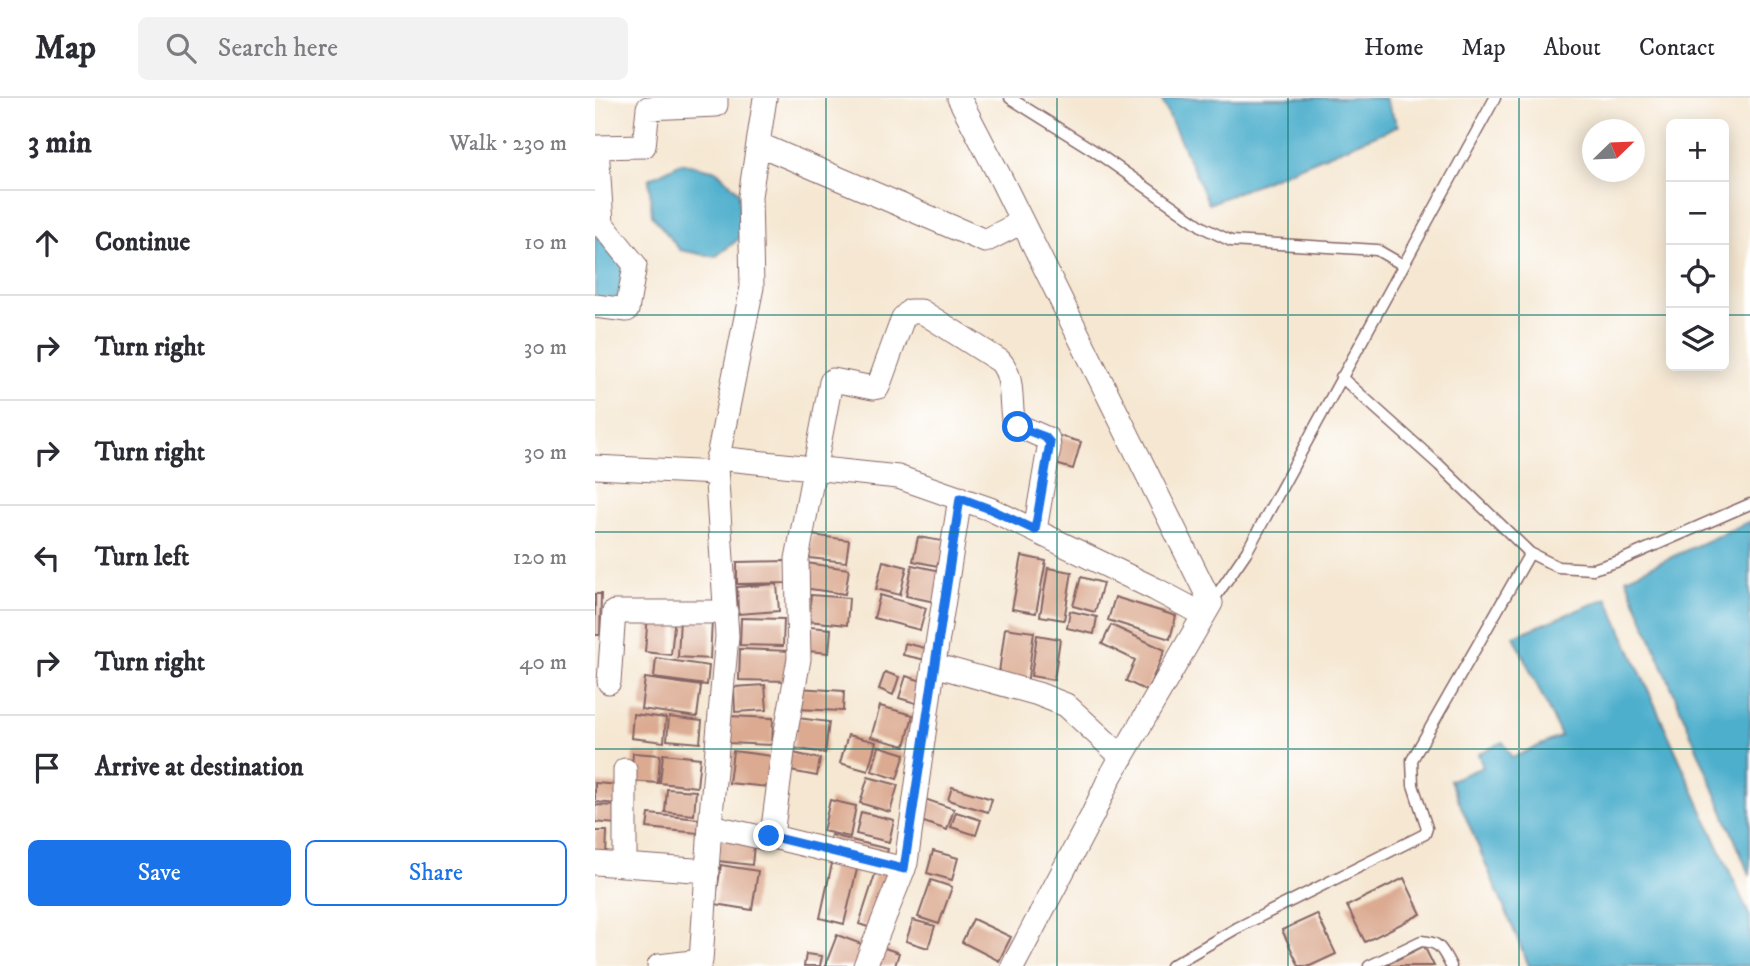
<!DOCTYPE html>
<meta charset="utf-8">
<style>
:root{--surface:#fff;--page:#f2f2f3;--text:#2b2b33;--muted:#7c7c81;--line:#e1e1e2;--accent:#1a73e8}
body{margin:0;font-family:"IM FELL DW Pica",serif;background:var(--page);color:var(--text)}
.controls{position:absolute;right:21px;top:21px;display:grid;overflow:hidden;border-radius:10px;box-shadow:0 4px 18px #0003}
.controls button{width:63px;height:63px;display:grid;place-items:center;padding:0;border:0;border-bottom:2px solid var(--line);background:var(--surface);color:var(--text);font:35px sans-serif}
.compass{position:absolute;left:987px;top:21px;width:63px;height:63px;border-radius:50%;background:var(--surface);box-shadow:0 4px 18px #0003;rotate:67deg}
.stop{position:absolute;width:21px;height:21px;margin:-16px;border:5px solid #1a73e8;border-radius:50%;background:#fff}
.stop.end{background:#1a73e8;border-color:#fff;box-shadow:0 2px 7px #0008}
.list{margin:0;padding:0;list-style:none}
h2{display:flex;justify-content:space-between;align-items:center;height:91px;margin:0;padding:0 28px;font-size:30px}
h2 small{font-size:23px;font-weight:400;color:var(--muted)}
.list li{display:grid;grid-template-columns:46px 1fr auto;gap:21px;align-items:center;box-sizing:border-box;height:105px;padding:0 28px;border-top:2px solid var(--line)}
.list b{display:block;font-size:26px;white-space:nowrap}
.list em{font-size:23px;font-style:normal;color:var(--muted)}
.actions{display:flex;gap:14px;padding:21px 28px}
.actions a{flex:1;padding:16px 0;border:2px solid var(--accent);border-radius:10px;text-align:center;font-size:24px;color:var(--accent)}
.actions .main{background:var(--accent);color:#fff}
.icon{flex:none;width:38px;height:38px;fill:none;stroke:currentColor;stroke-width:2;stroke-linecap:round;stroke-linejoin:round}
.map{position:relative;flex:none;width:1155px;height:868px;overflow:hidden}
header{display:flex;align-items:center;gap:42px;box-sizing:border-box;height:98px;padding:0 35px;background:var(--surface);border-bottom:2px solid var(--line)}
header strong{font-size:33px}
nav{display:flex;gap:38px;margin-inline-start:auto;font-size:24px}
.search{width:490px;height:63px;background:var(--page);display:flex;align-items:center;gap:18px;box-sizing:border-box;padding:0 24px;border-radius:10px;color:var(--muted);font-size:26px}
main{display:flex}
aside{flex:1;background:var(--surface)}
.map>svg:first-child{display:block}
.water{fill:#4dafcc;stroke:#4c677c;stroke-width:2}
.building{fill:#dbaa91}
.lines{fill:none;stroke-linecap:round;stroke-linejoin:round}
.lane-casing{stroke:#866565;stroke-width:13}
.street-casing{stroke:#866565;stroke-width:25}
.lane{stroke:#fff;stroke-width:10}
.street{stroke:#fff;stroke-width:23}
.route{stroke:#1a73e8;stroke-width:9}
.grid{fill:none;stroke:#0f766e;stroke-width:2;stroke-opacity:0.55}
</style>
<header>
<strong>Map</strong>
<div class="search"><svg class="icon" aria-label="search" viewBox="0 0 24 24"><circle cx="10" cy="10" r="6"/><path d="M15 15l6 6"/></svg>Search here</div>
<nav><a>Home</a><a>Map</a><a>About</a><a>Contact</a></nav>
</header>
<main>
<aside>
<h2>3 min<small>Walk · 230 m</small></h2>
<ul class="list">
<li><svg class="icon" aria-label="ahead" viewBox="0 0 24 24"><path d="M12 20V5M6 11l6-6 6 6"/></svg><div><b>Continue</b></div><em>10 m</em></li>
<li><svg class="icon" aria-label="right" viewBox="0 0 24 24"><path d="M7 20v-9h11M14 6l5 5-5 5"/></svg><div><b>Turn right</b></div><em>30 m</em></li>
<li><svg class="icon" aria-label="right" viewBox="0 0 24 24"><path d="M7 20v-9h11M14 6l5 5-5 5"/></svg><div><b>Turn right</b></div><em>30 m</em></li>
<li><svg class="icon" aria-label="left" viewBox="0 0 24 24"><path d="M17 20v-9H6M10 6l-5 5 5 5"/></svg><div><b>Turn left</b></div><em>120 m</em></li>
<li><svg class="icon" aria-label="right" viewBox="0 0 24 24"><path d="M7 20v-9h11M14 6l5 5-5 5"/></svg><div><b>Turn right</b></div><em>40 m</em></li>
<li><svg class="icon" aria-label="arrive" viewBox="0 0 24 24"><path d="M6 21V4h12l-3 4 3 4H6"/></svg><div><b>Arrive at destination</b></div></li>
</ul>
<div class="actions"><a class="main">Save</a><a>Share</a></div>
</aside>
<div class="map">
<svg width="1155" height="868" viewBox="0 0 1155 868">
<rect width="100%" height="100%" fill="#fff"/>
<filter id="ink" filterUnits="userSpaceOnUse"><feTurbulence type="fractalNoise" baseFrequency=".0143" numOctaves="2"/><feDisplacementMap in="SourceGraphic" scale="14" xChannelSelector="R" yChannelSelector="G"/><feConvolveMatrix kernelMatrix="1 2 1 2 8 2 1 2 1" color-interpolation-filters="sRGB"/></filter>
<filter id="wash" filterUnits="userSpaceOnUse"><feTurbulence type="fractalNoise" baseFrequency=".00686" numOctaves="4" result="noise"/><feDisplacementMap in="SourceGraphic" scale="28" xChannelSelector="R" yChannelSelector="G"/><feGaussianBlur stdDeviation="1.57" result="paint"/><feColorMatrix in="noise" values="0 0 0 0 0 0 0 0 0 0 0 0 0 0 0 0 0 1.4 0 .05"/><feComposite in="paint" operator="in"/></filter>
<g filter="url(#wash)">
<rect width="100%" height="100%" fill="#f5e7d1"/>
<path class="water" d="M566 0H790L803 28 614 106Z
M86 65 122 73 144 94 145 140 120 159 85 152 57 117 54 81Z
M0 135 32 171 27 204 0 202Z
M1155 423V778L1031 480Z
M1012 500 1155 819V868H934L855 682 888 669 883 656 908 644 917 660 966 638 919 538Z"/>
<g id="blocks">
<path class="building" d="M465 338 486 344 478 371 457 365Z
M217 437 254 442 251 464 214 460Z
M323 439 353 444 348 469 318 463Z
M427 458 451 463 441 515 417 511Z
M191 463 192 485 142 486V464Z
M288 463 312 469 305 497 281 491Z
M211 465 254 471 250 496 208 490Z
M317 467 346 473 340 504 311 498Z
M453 470 477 474 469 522 445 518Z
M486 479 508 485 500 514 478 508Z
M182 486 184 513 143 516 142 489Z
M0 496H6L5 537H0Z
M216 497 254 500 252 527 213 523Z
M285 497 331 510 325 532 279 520Z
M520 499 581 518 575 541 513 522Z
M475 513 502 519 499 536 472 530Z
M53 516 80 518 76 557 50 554Z
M85 520 117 523 115 561 83 559Z
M146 520 189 521 188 548 145 547Z
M516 527 570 552 552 593 531 583 540 562 507 546Z
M215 529 236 531 234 555 213 553Z
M410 530 439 534 432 587 403 582Z
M442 537 465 541 459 582 436 578Z
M310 545 334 551 331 562 308 557Z
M145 551 194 553V583L144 582Z
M61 560 114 568 112 587 59 580Z
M290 574 304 579 298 597 284 591Z
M311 578 330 584 324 606 304 600Z
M50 580 106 588 102 619 46 611Z
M170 587 172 612 140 614 139 589Z
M202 590 249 593 248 613 201 611Z
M285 608 318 617 310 648 276 639Z
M38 616 71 620 69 644 36 640Z
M134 618 178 620 177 647 133 645Z
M74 619 107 623 105 645 72 642Z
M203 620 234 624 230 655 198 650Z
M253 637 281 644 273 673 245 665Z
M284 648 310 656 302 681 277 673Z
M138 653 177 658 173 689 134 685Z
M194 654 225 661 222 678 190 672Z
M38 655 65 657 63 685 36 683Z
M68 656 105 660 102 689 65 685Z
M273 679 303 687 295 714 265 705Z
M0 685 25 687 24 706 0 704Z
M357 689 397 701 393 714 353 702Z
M72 691 101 693 99 717 70 714Z
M324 699 359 711 352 732 317 720Z
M235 702 261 708 255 739 228 733Z
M0 707 23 708 22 726 0 724Z
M266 714 299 722 294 744 261 736Z
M361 714 386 722 381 737 356 729Z
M54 716 104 721 103 735 52 730Z
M0 733H12L11 759 0 758Z
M126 734 160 738 157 767 123 763Z
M236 737 293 751 289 765 232 751Z
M338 753 363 760 357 782 332 775Z
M238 761 263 767 249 826 225 820Z
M126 767 163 773 157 812 120 806Z
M283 767 302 773 282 832 264 826Z
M809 780 826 816 770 844 752 808Z
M336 782 357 789 344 826 323 819Z
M722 816 741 856 715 868H704L687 832Z
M378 821 416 839 404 863 367 844Z
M318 822 340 828 333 850 311 843Z
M242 837 272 848 265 868H230Z
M281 847 304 855 300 868H273Z
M829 848 839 868H789Z
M211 856 227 858 225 868H209Z"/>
</g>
</g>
<g filter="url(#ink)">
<use href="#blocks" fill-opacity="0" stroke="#866565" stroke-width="2"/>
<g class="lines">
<g class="lane-casing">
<path id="lane" d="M415 0 498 52 609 130 636 143 782 152 808 167
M746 279 844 367 935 455 963 469 998 471 1024 463 1155 406
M617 504 652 453 900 0
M576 868 642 830 830 736 832 730 818 687 817 662 935 455
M774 868 826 843C846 844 847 852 856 868"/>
</g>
<g class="street-casing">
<path id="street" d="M364 0 405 79 616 505 515 679 497 718 418 868
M163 46 390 143 427 124
M0 49 49 48 53 10 121 7V0
M2 49 7 126
M0 127 7 126 40 167 32 212 0 208
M122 360 303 379 395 411 560 491 609 517
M0 369 121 375
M339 567 443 596 471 607 527 659
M14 584 19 514H131
M30 672V767
M115 728 169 740 177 737 190 639 204 561 202 461 236 284 238 282 278 290 283 289 308 220 315 213H326L405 263C420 280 414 305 419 326L453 341 454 350 440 432
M174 738 309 771
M0 765 113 773
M64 868 106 863 115 728 132 538 121 369 157 189 155 98 170 0
M270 868 311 765 337 578 365 400"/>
</g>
<use href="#lane" class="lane"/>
<use href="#street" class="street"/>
</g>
</g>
<g class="lines" filter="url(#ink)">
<path class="route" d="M174 738 309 771 365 400 395 411 440 432 455 345 450 339 423 329"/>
</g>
<path class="grid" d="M231 0V868M462 0V868M693 0V868M924 0V868M0 217H1076M1129 217H1155M0 434H1155M0 651H1155"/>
</svg>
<div class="controls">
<button>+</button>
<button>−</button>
<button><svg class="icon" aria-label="locate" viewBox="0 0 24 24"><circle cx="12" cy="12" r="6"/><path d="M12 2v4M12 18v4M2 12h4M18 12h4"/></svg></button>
<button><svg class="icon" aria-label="layers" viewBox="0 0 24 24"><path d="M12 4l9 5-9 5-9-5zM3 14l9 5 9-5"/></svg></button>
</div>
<svg class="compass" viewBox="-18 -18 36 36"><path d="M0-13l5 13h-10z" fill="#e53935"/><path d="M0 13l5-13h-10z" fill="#7c7c81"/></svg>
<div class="stop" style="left:423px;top:329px"></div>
<div class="stop end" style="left:174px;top:738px"></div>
</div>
</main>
